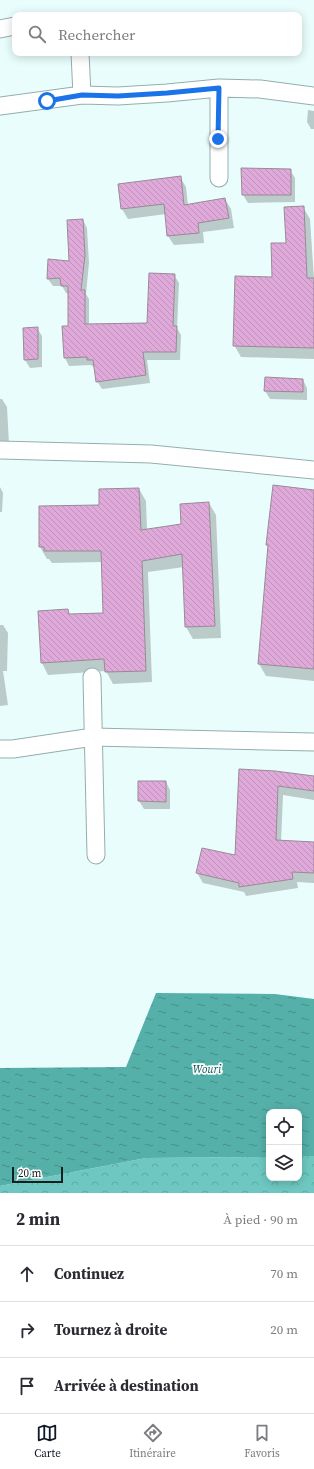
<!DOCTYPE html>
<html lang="fr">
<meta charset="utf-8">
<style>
:root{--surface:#fff;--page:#f7f7f7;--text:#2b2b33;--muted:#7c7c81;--line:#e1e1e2;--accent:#111827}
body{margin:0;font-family:"Source Serif 4",serif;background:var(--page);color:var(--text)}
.controls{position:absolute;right:12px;bottom:12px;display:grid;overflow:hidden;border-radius:8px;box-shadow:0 2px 10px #0003}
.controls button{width:36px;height:36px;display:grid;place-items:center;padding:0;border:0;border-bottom:1px solid var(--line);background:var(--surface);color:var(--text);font:20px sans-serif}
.scale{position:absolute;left:12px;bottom:10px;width:51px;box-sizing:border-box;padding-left:4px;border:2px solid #151f1e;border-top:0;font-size:11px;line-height:14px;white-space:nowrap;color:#151f1e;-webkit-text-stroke:3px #fff;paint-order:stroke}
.stop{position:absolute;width:12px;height:12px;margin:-9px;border:3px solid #1a73e8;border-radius:50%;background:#fff}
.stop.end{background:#1a73e8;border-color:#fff;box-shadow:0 1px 4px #0008}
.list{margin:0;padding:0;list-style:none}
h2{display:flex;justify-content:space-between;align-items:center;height:52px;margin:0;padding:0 16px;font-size:17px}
h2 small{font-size:13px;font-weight:400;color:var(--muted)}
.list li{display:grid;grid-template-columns:26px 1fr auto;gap:12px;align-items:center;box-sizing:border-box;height:56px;padding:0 16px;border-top:1px solid var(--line)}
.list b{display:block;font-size:15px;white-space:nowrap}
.list em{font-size:13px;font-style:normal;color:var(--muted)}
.icon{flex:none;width:22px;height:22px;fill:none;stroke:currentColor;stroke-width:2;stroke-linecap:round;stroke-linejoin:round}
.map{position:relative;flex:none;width:314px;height:1193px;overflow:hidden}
.search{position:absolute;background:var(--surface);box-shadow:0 2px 10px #0003;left:12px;right:12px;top:12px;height:44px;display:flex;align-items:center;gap:10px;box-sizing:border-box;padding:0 14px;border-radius:8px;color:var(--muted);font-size:15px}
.sheet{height:220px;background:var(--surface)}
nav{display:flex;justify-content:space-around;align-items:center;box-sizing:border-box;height:56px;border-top:1px solid var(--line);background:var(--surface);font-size:11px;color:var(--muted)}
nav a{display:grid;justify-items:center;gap:2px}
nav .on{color:var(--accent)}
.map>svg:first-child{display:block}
.forest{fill:url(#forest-crowns)}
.water{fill:url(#water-ripples)}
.shadow{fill:#0003}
.building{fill:url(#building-back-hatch);stroke:#9a8997}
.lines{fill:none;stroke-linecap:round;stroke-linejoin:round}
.minor-casing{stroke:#94aeac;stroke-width:19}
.minor{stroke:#fff;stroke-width:17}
.route{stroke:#1a73e8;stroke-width:5}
.labels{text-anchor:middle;stroke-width:3.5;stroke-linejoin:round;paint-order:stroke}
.water-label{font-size:11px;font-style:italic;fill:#005551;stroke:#fff}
</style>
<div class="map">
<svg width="314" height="1193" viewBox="0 0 314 1193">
<defs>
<pattern id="forest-crowns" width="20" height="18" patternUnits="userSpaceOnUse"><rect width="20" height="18" fill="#6ec8c1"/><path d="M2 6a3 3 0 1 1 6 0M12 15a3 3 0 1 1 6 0" fill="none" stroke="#5eaba5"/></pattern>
<pattern id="water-ripples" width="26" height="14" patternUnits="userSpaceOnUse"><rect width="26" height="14" fill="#56b0aa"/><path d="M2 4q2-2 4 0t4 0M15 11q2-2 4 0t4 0" fill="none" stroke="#468f8a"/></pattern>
<pattern id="building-back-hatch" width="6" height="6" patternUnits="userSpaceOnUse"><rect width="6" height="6" fill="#dfaad9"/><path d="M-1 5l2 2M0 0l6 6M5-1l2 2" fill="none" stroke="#be92ba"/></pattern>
</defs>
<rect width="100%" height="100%" fill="#e9fefc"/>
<path class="forest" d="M299 1156H314V1193H0V1186L146 1158 269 1157V1178H299Z"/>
<path class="water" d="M156 993 275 994 314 999V1156H299V1112H269V1157L146 1158 0 1186V1068L126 1067Z"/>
<path class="shadow" d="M308 110 314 111V129H311L307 122Z
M290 170 295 178V202L248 203 243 195Z
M180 177 186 187 188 205 225 199 231 209 234 228 203 232 204 243 174 245 168 236 166 214 128 219 122 209 119 185Z
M303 207 310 219 314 279V359L241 357 234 345 273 278Z
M83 220 87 228 89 263 86 294 89 299V325L148 324 174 275 179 283 177 328 181 335 180 360H147L150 383 102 389 97 381 95 368 91 365 69 366 65 358 63 327H69V294L66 293 62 286H53L48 279 70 262Z
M37 328 42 336V367L30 368 25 360Z
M303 380 307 388V400L270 399 265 391Z
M0 399H2L7 407 9 444H0Z
M0 487 3 493 2 512H0Z
M139 489 146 501 147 530 182 525 209 503 216 515 221 638 193 639 186 627 184 567 148 572 152 682 113 684 106 671 48 675 42 663 39 612 68 611 70 615 104 614 102 562 52 563 49 559H47L40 547 100 506Z
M314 491V681L266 676 259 664 269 548 267 545Z
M0 625H3L8 633 7 671H3L8 705 0 706Z
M240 770 314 777V800L283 795 281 842 314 843V883L297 882 298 888 246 896 244 892 203 883 197 873 236 856Z
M166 782 170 790V809H144L139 801Z"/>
<path class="building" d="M241 168 291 169V195H242Z
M181 176 184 205 225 198 229 218 198 223 199 233 167 236 164 204 121 209 118 184Z
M304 206 307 278H314V348L233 346 235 276 272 277 271 243H286L284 207Z
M83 219 85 255 81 290H85V324L147 323 149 273 175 274 173 326H177L176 352H143L146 375 96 382 93 360H87V357L64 358 62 326H68V286H61L60 278 47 279 48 259 69 261 67 220Z
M38 327V359L24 360 23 328Z
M265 377 303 379V392L264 391Z
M273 485 314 490V669L258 664 268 545H266Z
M139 488 141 530 181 524 180 504 209 502 215 626 185 627 182 554 142 561 146 671 105 672 104 659 41 663 38 611 68 609 69 614 103 613 101 551H44V547H39V506L99 505V489Z
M239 769 275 771 314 776V791L278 786 276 840 314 842V873L292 872 293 879 239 887V883L196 873 202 848 235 855Z
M138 781H166V802L138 801Z"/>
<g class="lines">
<g class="minor-casing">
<path id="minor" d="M0 29 15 26
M80 53 82 95
M0 106 82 95 118 96 167 93 219 88 260 89 314 96
M219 178V88
M0 450 151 454 314 470
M92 677 96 855
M0 749H13L93 737 314 742"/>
</g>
<use href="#minor" class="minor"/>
</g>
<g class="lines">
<path class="route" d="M47 101 82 95 118 96 167 93 219 88 218 139"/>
</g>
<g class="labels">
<g class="water-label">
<text x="207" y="1073">Wouri</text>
</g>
</g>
</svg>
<div class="controls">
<button><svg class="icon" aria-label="locate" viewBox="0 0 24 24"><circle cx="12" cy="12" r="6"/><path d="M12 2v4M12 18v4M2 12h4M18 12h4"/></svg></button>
<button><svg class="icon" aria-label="layers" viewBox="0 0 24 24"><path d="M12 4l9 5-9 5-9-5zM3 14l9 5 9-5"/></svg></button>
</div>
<div class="scale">20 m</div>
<div class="stop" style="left:47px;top:101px"></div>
<div class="stop end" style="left:218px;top:139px"></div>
<div class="search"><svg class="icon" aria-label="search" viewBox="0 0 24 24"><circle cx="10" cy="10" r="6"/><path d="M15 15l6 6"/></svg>Rechercher</div>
</div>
<section class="sheet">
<h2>2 min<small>À pied · 90 m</small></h2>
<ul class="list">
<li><svg class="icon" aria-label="ahead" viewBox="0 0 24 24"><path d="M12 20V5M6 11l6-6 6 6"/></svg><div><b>Continuez</b></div><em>70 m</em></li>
<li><svg class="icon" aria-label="right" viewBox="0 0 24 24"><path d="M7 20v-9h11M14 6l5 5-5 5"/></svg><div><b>Tournez à droite</b></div><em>20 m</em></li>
<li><svg class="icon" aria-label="arrive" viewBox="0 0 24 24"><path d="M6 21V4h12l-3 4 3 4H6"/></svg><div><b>Arrivée à destination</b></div></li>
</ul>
</section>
<nav>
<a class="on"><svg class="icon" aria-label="map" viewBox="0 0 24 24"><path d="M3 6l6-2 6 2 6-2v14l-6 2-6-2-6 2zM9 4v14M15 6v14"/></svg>Carte</a>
<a><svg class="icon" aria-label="directions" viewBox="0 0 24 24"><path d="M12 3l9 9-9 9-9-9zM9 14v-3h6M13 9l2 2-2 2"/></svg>Itinéraire</a>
<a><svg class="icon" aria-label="saved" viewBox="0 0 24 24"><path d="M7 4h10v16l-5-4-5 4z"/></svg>Favoris</a>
</nav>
